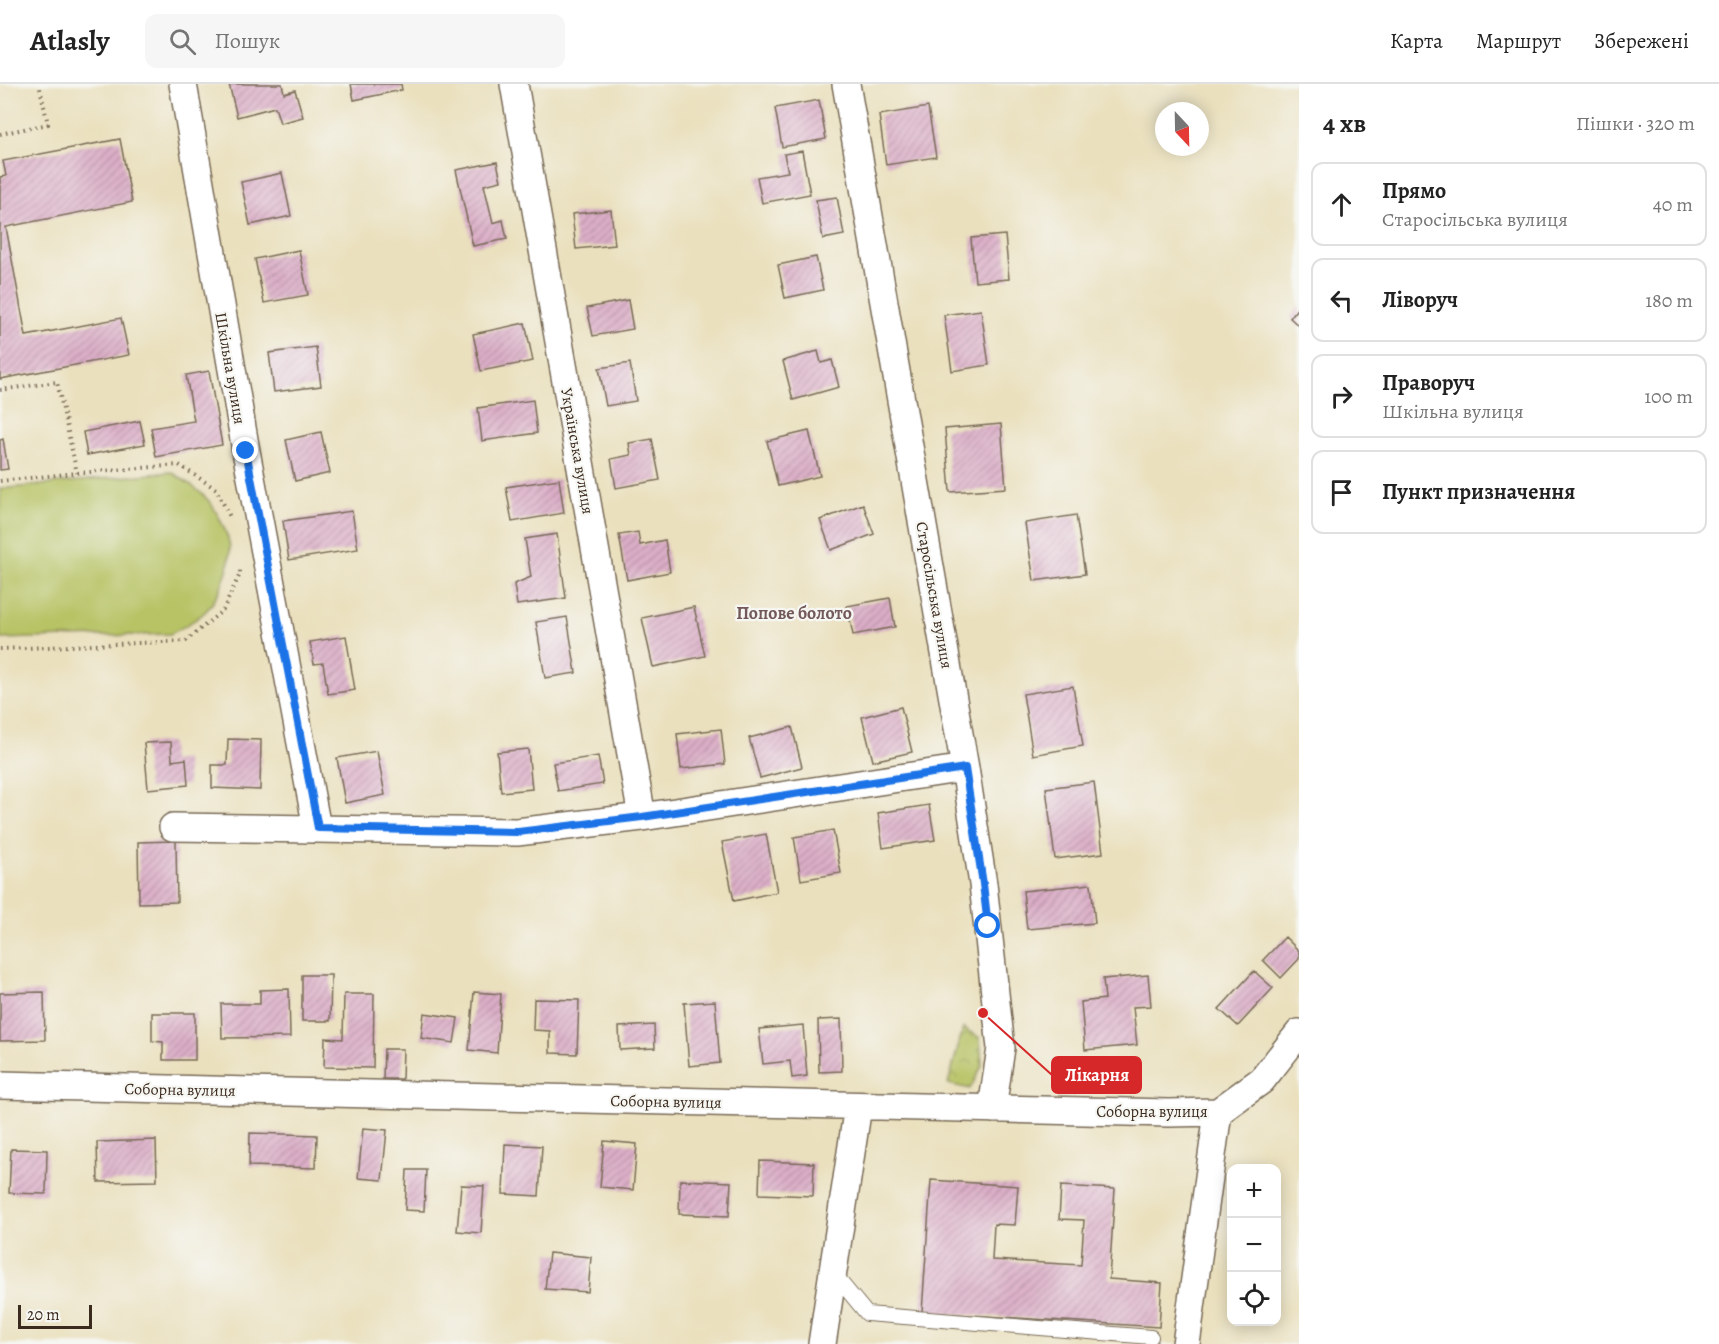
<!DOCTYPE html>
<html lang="uk">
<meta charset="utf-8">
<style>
:root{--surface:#fff;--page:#f6f6f6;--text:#222;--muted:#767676;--line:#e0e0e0}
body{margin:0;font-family:Alegreya,serif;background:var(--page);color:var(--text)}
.controls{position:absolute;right:18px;bottom:18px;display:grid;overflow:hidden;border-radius:12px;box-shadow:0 3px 15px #0003}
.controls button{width:54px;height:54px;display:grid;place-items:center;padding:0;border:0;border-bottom:2px solid var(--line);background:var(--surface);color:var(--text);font:30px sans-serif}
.compass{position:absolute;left:1155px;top:18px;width:54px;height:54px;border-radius:50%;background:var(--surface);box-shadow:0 3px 15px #0003;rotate:158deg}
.scale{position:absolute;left:18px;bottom:15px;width:74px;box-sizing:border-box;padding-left:6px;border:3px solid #3b2a1e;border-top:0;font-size:16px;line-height:21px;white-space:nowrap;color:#3b2a1e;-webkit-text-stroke:4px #f6f6f2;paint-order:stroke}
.stop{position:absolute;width:18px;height:18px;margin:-14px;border:4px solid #1a73e8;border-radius:50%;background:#fff}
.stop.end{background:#1a73e8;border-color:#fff;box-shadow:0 2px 6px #0008}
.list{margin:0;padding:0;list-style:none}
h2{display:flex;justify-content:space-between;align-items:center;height:78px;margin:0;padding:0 24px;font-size:26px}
h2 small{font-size:20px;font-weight:400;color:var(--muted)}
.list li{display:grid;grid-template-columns:39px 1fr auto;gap:18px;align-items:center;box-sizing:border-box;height:84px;margin:0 12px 12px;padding:0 12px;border:2px solid var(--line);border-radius:12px}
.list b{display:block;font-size:22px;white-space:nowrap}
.list p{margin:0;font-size:20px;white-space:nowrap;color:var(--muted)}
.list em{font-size:20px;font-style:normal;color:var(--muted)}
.icon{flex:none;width:33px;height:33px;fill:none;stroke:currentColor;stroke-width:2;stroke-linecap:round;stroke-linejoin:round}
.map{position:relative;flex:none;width:1299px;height:1260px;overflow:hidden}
header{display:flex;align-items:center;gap:36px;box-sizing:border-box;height:84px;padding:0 30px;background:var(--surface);border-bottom:2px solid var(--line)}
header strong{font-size:28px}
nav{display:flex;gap:33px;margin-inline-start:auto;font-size:21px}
.search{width:420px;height:54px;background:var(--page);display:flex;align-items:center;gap:15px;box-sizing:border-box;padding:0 21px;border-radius:12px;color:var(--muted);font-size:22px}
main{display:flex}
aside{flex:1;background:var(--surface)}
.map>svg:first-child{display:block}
.park{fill:url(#park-crowns);stroke:#797642;stroke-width:1.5}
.pitch{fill:#b7c365;stroke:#797642;stroke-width:1.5}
.building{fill:url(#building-hatch)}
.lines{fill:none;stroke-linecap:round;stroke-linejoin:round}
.lane-casing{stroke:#786a56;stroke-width:16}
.street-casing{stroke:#786a56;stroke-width:30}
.path{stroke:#786a56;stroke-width:4;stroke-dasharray:1.5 4.5;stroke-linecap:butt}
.lane{stroke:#fff;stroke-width:14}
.street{stroke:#fff;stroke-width:27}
.route{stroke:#1a73e8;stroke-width:8}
.labels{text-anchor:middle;stroke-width:4.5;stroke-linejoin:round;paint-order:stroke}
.street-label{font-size:16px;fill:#3b2a1e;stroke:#f6f6f2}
.neighbourhood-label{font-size:18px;font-weight:bold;fill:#73595a;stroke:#f6f6f2}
.leader{fill:none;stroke:#d62828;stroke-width:2}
.callout-dot{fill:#d62828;stroke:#f6f6f2;stroke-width:2}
.callout{fill:#d62828;stroke:#d62828;stroke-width:2}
.callout-label{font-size:18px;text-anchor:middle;font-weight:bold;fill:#fff}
</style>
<header>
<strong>Atlasly</strong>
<div class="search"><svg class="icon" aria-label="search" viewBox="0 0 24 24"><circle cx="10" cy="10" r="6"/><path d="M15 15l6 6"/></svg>Пошук</div>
<nav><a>Карта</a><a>Маршрут</a><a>Збережені</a></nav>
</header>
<main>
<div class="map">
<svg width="1299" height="1260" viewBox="0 0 1299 1260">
<defs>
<pattern id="park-crowns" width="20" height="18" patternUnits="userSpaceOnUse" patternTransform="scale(1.5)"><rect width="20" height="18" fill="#b7c365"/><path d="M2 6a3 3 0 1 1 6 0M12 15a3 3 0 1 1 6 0" fill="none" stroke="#969f53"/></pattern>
<pattern id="building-hatch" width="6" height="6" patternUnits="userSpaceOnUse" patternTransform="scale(1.5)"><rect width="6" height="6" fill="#dcafc8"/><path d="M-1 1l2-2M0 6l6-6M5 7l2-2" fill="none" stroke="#b48fa2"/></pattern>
</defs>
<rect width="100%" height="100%" fill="#f6f6f2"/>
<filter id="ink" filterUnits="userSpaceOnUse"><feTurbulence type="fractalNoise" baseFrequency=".0167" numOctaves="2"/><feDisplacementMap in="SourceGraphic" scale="12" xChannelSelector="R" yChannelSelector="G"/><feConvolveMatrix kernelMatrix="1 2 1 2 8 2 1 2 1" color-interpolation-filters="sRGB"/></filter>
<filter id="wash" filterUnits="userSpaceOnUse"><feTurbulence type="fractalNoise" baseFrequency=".008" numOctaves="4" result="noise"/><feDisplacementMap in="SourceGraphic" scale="24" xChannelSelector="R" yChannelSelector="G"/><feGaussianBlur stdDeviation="1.35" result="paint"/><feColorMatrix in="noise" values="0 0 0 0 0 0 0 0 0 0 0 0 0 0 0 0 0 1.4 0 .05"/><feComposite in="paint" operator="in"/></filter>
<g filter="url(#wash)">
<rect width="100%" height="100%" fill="#eae0bd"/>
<path class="park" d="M963 944 980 954 982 982 970 1005 948 1000Z"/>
<path class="pitch" d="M171 388C184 396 197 404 208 416 216 425 230 453 230 465 230 486 219 514 205 528 194 538 182 544 170 550L0 555V405Z"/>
<g id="blocks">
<path class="building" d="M229 0H282L284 9 295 6 303 33 280 39 275 23 237 33Z
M351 0H401L402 6 354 16Z
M819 16 826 55 782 63 775 24Z
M928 23 936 73 886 81 879 31Z
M120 55 132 118 6 143 26 252 121 234 129 271 0 295V93L6 92 3 77Z
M802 67 810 110 762 119 757 93 788 88 784 70Z
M497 78 501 97 484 101 493 139 503 136 507 155 473 162 456 86Z
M282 89 291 132 250 141 241 98Z
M837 113 844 151 823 155 816 116Z
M611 126 615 161 576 165 572 130Z
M1005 151 1009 195 975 198 971 154Z
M299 166 308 211 264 219 255 175Z
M816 173 823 206 785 214 778 181Z
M628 216 633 245 593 252 587 224Z
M1299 222V242L1290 234Z
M981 226 989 281 952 287 944 231Z
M525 239 533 277 481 287 473 250Z
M316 263 321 302 274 308 269 269Z
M818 267 821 279 832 276 839 303 793 316 783 277Z
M630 279 636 317 606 322 599 284Z
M209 287 222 361 156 373 151 344 194 337 186 291Z
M533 316 537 349 482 357 478 324Z
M140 337 145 360 87 371 83 348Z
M1001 340 1006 404 950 408 945 345Z
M809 347 820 392 778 402 767 357Z
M321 348 330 389 295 397 286 356Z
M3 355 8 385 0 386V356Z
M652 355 660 396 616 404 611 375 631 371 629 359Z
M559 395 564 429 512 438 506 403Z
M863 420 874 450 831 466 820 436Z
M352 427 358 465 289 476 283 437Z
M1076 431 1085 490 1034 497 1025 439Z
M638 448 640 461 665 456 670 488 627 496 619 451Z
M557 450 566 514 517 521 514 500 531 493 525 455Z
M890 514 895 543 853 551 847 522Z
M694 523 705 572 653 583 642 534Z
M567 533 576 589 545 594 536 538Z
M346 552 355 606 328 610 323 579 314 580 310 558Z
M1073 602 1083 662 1033 671 1023 610Z
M901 623 912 668 873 677 862 633Z
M792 643 802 683 760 694 749 654Z
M721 645 725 680 681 685 677 650Z
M228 655 261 656 260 706 212 704V681H227Z
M171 658 172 677 186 675 188 701 148 705 144 659Z
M528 665 532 705 501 708 497 668Z
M377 667 385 711 345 719 337 674Z
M598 672 603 700 558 707 553 679Z
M1094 698 1103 769 1055 775 1046 704Z
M929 721 935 756 883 764 878 729Z
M833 746 841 789 801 796 794 753Z
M766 750 777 808 734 817 722 758Z
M176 757 177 818 139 819 138 758Z
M1091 800 1095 839 1027 845 1023 807Z
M1285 853 1299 867V875L1281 894 1263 876Z
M1254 887 1273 904 1238 942 1219 925Z
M302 891H331L330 937H302Z
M1148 891 1151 922 1133 923 1137 961 1085 966 1081 918 1105 915 1103 895Z
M289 905 290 953 222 954 221 920H260V906Z
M44 908 45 956 0 957V909Z
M474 908 501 910 497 969 469 966Z
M344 910H374L373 984 324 983 325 954 343 955Z
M534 915 579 916 577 970 550 969V947L533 946Z
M715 917 720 979 689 982 684 919Z
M152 929H195V976H163V958L152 957Z
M424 929 458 934 454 959 421 954Z
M841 935 842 987 819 988 818 936Z
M654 941 655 964 620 966 619 943Z
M803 941 807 992 792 994 790 977 763 980 759 945Z
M384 965H403L402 995H383Z
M363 1044 387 1046 382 1096 358 1094Z
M250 1049 317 1051 316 1084 249 1082Z
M156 1056 157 1097 98 1098 97 1058Z
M604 1057 637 1060 633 1106 600 1103Z
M505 1060 542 1062 539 1112 503 1110Z
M11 1065 47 1066 46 1110 9 1109Z
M760 1077 814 1079 813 1112 759 1110Z
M407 1086H426L424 1127 405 1126Z
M680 1096 731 1098 729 1132 679 1130Z
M931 1096 1018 1102 1015 1141 994 1140 992 1176 1081 1181 1084 1136 1059 1135 1061 1102 1115 1105 1109 1195 1162 1199 1159 1243 922 1228Z
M461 1101 484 1102 481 1149 457 1147Z
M549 1169 591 1173 588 1208 545 1205Z"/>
</g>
</g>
<g filter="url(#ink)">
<use href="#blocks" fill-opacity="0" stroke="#786a56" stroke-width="1.5"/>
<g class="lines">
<g class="lane-casing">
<path id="lane" d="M834 1190 867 1230 1151 1253"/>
</g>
<g class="street-casing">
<path id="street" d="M183 0 246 367 317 744
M514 0 642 733
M846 0 965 684 983 800 1001 964 992 1025
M173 743 517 748 642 733 965 684
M0 1001 1169 1029 1218 1028 1262 996 1299 949
M822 1260 858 1022
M1186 1260 1218 1028"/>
</g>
<path class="path" d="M0 50 48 40 39 0
M0 306 57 298 77 389
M0 397 77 389 179 381 216 405 231 435
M0 565 186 557 223 526 240 490V486"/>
<use href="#lane" class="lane"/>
<use href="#street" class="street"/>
</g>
</g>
<g class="lines" filter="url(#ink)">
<path class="route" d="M246 367 318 744 518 748 642 733 965 684 983 800 988 842"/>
</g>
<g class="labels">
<g class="street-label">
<text transform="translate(231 284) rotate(80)" y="6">Шкільна вулиця</text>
<text transform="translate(578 367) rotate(80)" y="6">Українська вулиця</text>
<text transform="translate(935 511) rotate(80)" y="6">Старосільська вулиця</text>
<text transform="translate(180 1005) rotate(1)" y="6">Соборна вулиця</text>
<text transform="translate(666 1017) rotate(1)" y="6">Соборна вулиця</text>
<text x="1152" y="1033">Соборна вулиця</text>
</g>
<g class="neighbourhood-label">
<text x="794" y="535">Попове болото</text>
</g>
</g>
<path class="leader" d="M983 929L1052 991"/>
<circle class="callout-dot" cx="983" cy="929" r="6"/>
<rect class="callout" x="1052" y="973" width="89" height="36" rx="6"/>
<g class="callout-label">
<text x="1097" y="997">Лікарня</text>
</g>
</svg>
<div class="controls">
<button>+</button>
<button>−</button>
<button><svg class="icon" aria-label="locate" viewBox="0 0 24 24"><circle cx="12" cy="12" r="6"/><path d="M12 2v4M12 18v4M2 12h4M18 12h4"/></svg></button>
</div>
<svg class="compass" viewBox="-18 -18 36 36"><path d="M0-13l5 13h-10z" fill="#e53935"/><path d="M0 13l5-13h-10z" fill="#767676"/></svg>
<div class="scale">20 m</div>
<div class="stop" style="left:988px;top:842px"></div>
<div class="stop end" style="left:246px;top:367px"></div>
</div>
<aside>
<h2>4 хв<small>Пішки · 320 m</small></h2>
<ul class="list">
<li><svg class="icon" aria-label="ahead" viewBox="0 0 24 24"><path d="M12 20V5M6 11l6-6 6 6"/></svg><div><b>Прямо</b><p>Старосільська вулиця</p></div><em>40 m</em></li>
<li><svg class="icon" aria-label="left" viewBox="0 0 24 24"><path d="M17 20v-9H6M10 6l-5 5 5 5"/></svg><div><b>Ліворуч</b></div><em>180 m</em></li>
<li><svg class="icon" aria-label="right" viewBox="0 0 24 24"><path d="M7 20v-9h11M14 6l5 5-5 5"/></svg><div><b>Праворуч</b><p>Шкільна вулиця</p></div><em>100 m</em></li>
<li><svg class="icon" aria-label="arrive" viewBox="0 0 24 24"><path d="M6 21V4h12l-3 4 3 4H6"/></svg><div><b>Пункт призначення</b></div></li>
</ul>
</aside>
</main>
